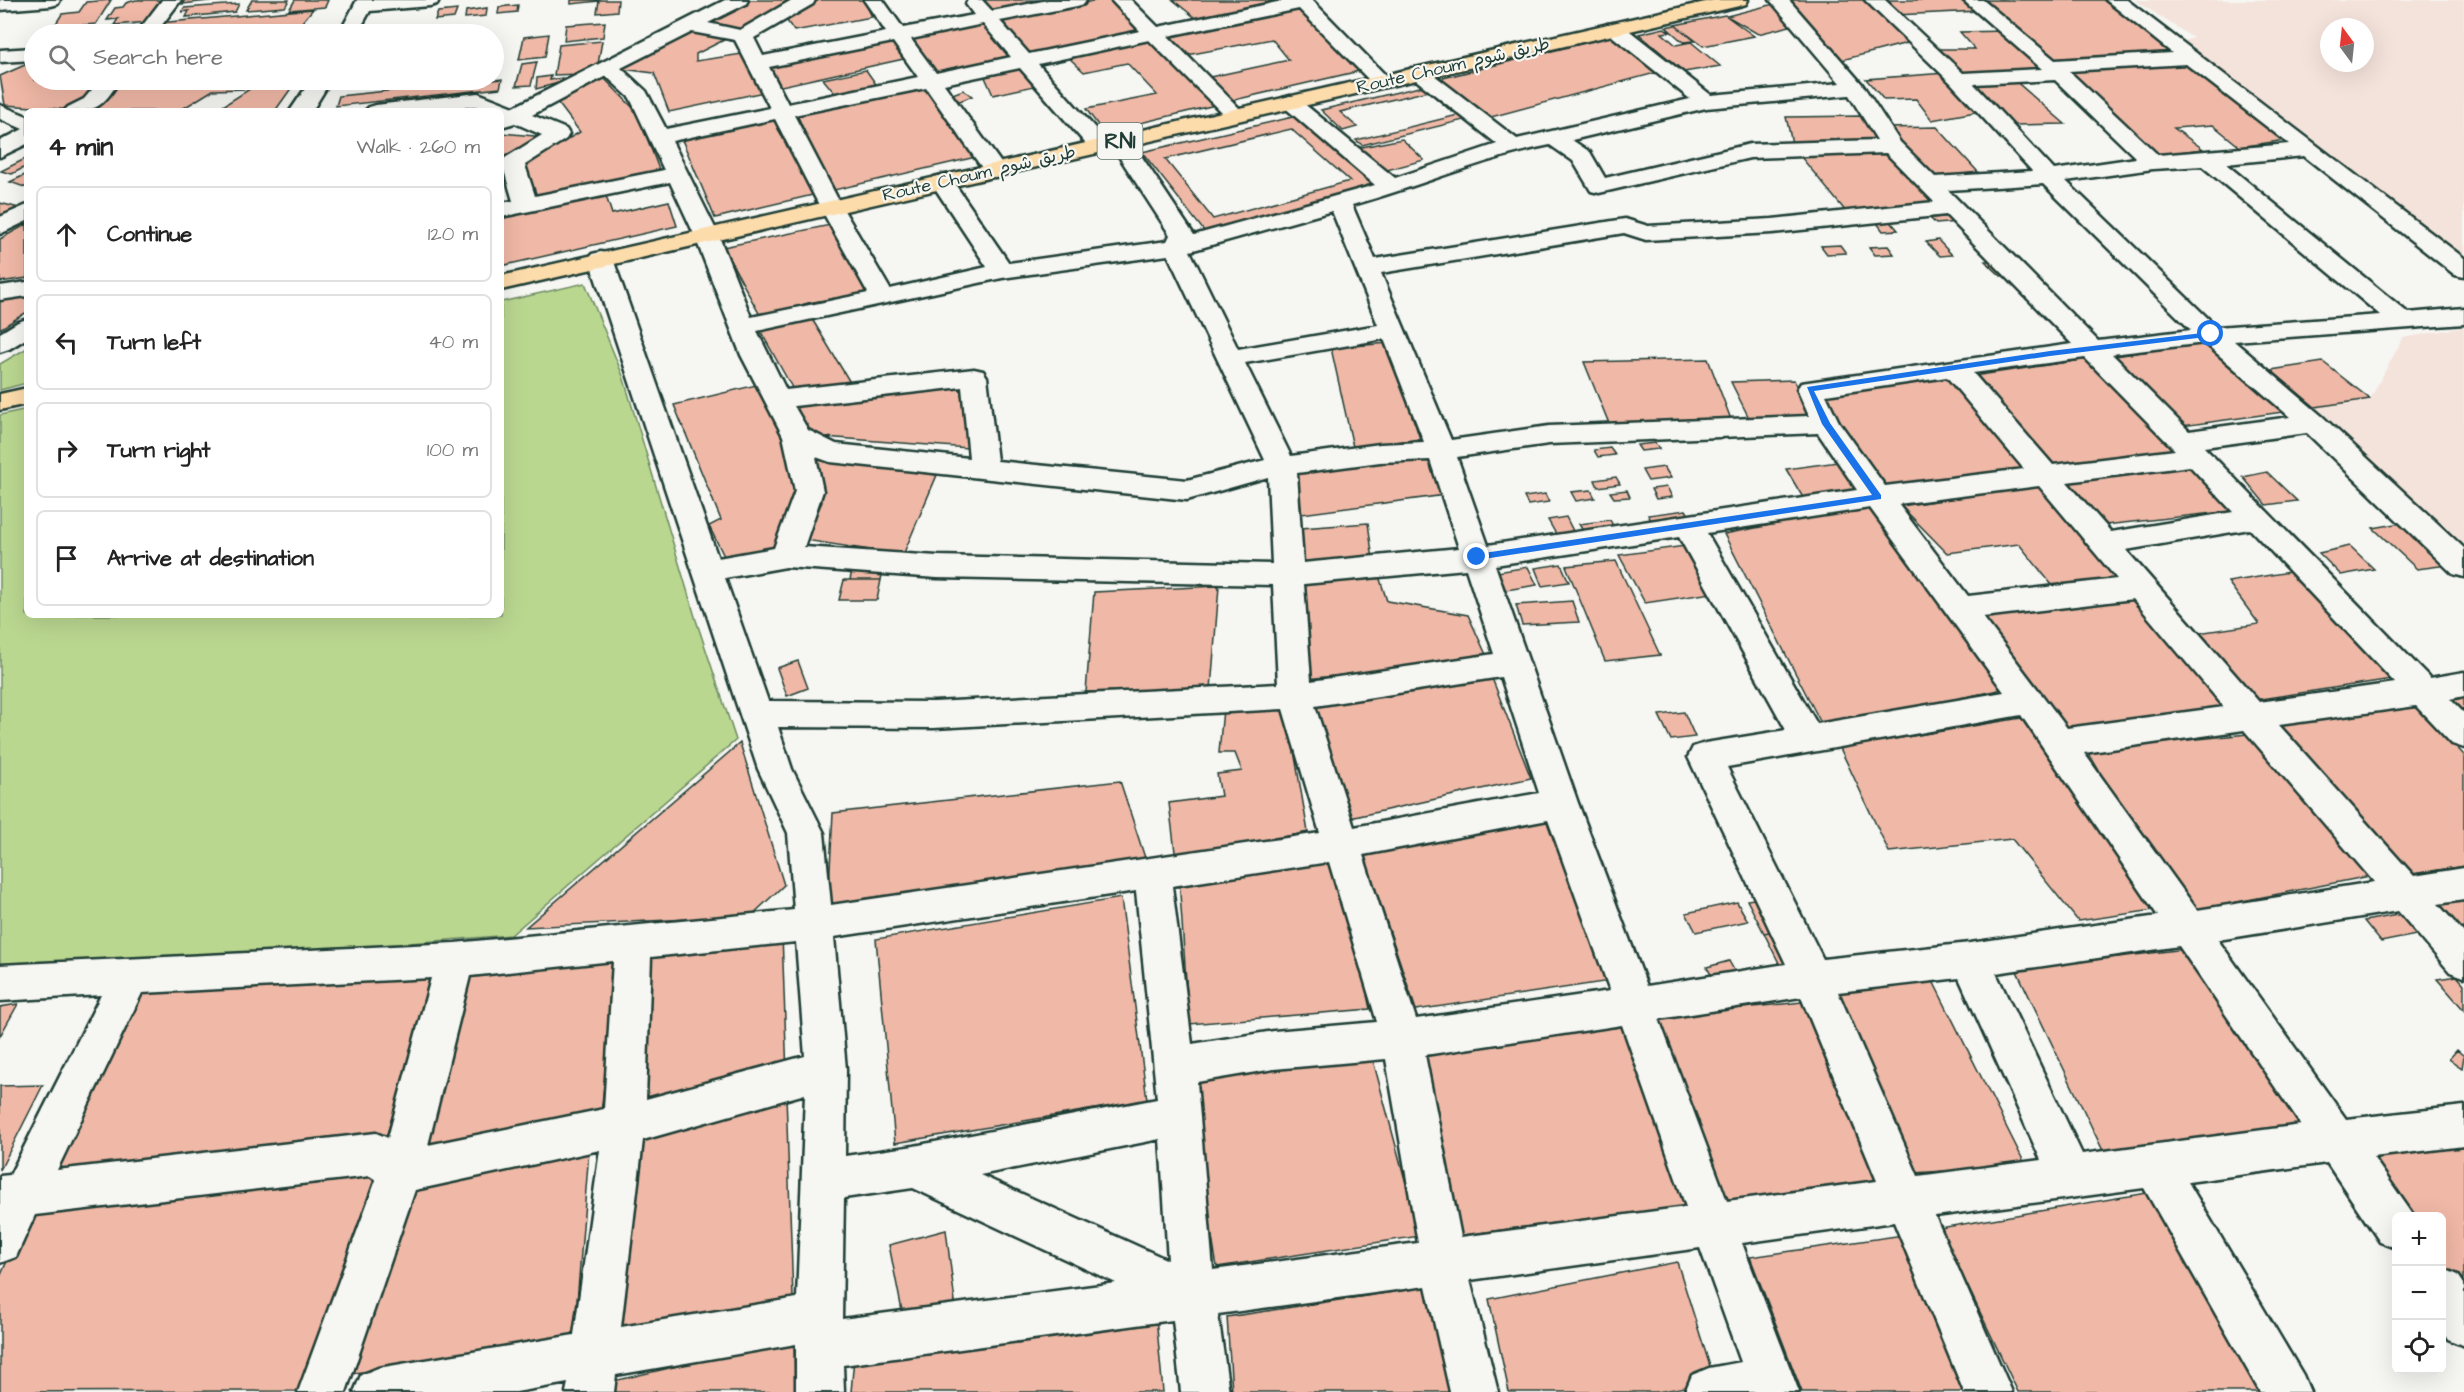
<!DOCTYPE html>
<meta charset="utf-8">
<style>
:root{--surface:#fff;--page:#f6f6f6;--text:#222;--muted:#767676;--line:#e0e0e0}
body{margin:0;font-family:"Architects Daughter","Playpen Sans Arabic",sans-serif;background:var(--page);color:var(--text)}
.controls{position:absolute;right:18px;bottom:18px;display:grid;overflow:hidden;border-radius:9px;box-shadow:0 6px 24px #0002}
.controls button{width:54px;height:54px;display:grid;place-items:center;padding:0;border:0;border-bottom:2px solid var(--line);background:var(--surface);color:var(--text);font:30px sans-serif}
.compass{position:absolute;left:2320px;top:18px;width:54px;height:54px;border-radius:50%;background:var(--surface);box-shadow:0 6px 24px #0002;rotate:345deg}
.stop{position:absolute;width:18px;height:18px;margin:-14px;border:4px solid #1a73e8;border-radius:50%;background:#fff}
.stop.end{background:#1a73e8;border-color:#fff;box-shadow:0 2px 6px #0008}
.list{margin:0;padding:0;list-style:none}
h2{display:flex;justify-content:space-between;align-items:center;height:78px;margin:0;padding:0 24px;font-size:26px}
h2 small{font-size:20px;font-weight:400;color:var(--muted)}
.list li{display:grid;grid-template-columns:39px 1fr auto;gap:18px;align-items:center;box-sizing:border-box;height:96px;margin:0 12px 12px;padding:0 12px;border:2px solid var(--line);border-radius:9px}
.list b{display:block;font-size:22px;white-space:nowrap}
.list em{font-size:20px;font-style:normal;color:var(--muted)}
.icon{flex:none;width:33px;height:33px;fill:none;stroke:currentColor;stroke-width:2;stroke-linecap:round;stroke-linejoin:round}
.map{position:relative;flex:none;width:2464px;height:1392px;overflow:hidden}
.search{position:absolute;background:var(--surface);box-shadow:0 6px 24px #0002;left:24px;top:24px;width:480px;height:66px;display:flex;align-items:center;gap:15px;box-sizing:border-box;padding:0 21px;border-radius:33px;color:var(--muted);font-size:22px}
.panel{position:absolute;background:var(--surface);box-shadow:0 6px 24px #0002;left:24px;top:108px;width:480px;height:510px;border-radius:9px}
.map>svg:first-child{display:block}
.built{fill:#f4e3db;fill-rule:evenodd}
.green{fill:#bad790;stroke:#6c8a62;stroke-width:1.5}
.building{fill:#f0b8a6;stroke:#1f3d34;stroke-width:1.5;fill-rule:evenodd}
.lines{fill:none;stroke-linecap:round;stroke-linejoin:round}
.minor-casing{stroke:#1f3d34;stroke-width:5}
.highway-casing{stroke:#1f3d34;stroke-width:5}
.minor{fill:#f6f6f2;fill-rule:evenodd}
.highway{fill:#fddcac;fill-rule:evenodd}
.route{fill:#1a73e8}
.labels{text-anchor:middle;stroke-width:4.5;stroke-linejoin:round;paint-order:stroke}
.far-street-label{font-size:18px;fill:#1f3d34;stroke:#f6f6f2}
.shield{fill:#f6f6f2;stroke:#60746d;stroke-width:1.5}
.shield-label{font-size:21px;font-weight:bold;fill:#1f3d34}
</style>
<div class="map">
<svg width="2464" height="1392" viewBox="0 0 2464 1392">
<rect width="100%" height="100%" fill="#f6f6f2"/>
<filter id="ink" filterUnits="userSpaceOnUse"><feTurbulence type="fractalNoise" baseFrequency=".0167" numOctaves="2"/><feDisplacementMap in="SourceGraphic" scale="12" xChannelSelector="R" yChannelSelector="G"/><feConvolveMatrix kernelMatrix="1 2 1 2 8 2 1 2 1" color-interpolation-filters="sRGB"/></filter>
<g filter="url(#ink)">
<path class="built" d="M2135 0H2464V259L2184 41 2193 38ZM2329 27H2365V63H2329Z
M2464 327V545L2315 407 2370 399 2403 338Z"/>
<path class="green" d="M585 283 623 376 696 620 736 740 511 935 0 975V415L27 409V615H501V302Z
M27 348V383L0 390V364Z"/>
<path class="building" d="M111 0 96 24 53 28 62 14 79 12 86 2Z
M136 0H164L149 22 114 25 118 19 107 20 115 8 123 7 126 3Z
M185 0H217L182 4Z
M252 0H289L285 7 246 10Z
M295 0H328L325 7 289 10Z
M571 0H618L617 11 597 13 599 1 571 4Z
M745 0H791L739 32 702 22Z
M819 0H864L872 17 794 31 785 18Z
M975 0H1070L987 13Z
M1098 0H1114L1143 33 1025 55 993 20Z
M1173 0H1286L1198 20Z
M1786 0H1866L1911 42 1842 60Z
M1881 0H1964L1978 11 1895 15Z
M1979 0H2103L2177 54 2050 62Z
M239 4 235 12 186 17 189 11 182 12 184 8Z
M1774 4 1798 24 1758 34 1727 16Z
M518 5 517 12 498 14 499 7Z
M1300 7 1368 69 1230 101 1210 77 1289 60 1272 39 1182 56 1163 35Z
M487 8 486 16 465 18 466 11Z
M313 9 292 34H152L158 23Z
M457 10 454 18 435 20 438 12Z
M1725 15 1754 36 1703 46 1675 25Z
M605 22 603 37 564 41 566 25Z
M984 23 1011 60 930 76 904 39Z
M1675 25 1695 41 1683 42 1666 27Z
M141 26 133 34H102L108 28Z
M694 28 732 36 696 54V61L742 54 764 92 669 112 654 73 622 69Z
M1664 28 1670 32 1662 33 1676 45 1691 42 1720 66 1684 72 1639 34Z
M2006 31 2048 71 1960 76 1929 49H1975L1960 32Z
M549 34 545 57 519 60 524 37Z
M1616 35 1659 72 1480 120 1435 80Z
M1148 38 1215 105 1103 132 1086 109 1157 95 1127 63 1084 72 1066 55Z
M891 40 908 58 777 87 764 65Z
M602 41 597 70 580 72V74L554 75 559 45Z
M34 61V80H104L74 110 5 105 0 76Z
M537 62 531 85 516 86 522 64Z
M2187 62 2292 139 2240 147 2213 125 2174 128 2203 149 2156 155 2063 70Z
M1022 67 1034 86 993 95 984 75Z
M866 70 878 87 837 96 823 79Z
M1946 73 1981 111 1932 120 1916 99 1884 100 1866 79Z
M551 76 550 80 562 78V82L536 89 537 78Z
M502 79 500 88 336 106 339 96Z
M605 79 637 112 660 172 533 195 525 164 580 132 555 99Z
M1966 79H2013L2065 124 2014 125Z
M124 80H253L246 89 213 90 179 111H90L101 104Z
M264 80H297L275 111H215Z
M357 80H375L373 86 353 87Z
M928 83 980 156 830 191 796 112Z
M1432 84 1462 109 1452 112 1428 91 1340 112 1357 127 1343 131 1321 110Z
M963 90 972 96 960 101 951 99 950 95Z
M478 104 500 111H413Z
M1466 113 1472 118 1362 145 1356 140Z
M780 114 817 194 715 218 680 135Z
M1297 116 1373 185 1204 231 1142 152ZM1291 129 1350 181 1213 219 1165 159Z
M1863 116 1879 140 1792 143 1786 117Z
M1937 127 1978 172 1934 178 1885 128Z
M501 133 547 137 501 164Z
M1402 139 1424 160 1380 172 1357 148Z
M1885 151 1936 201 1847 213 1801 157Z
M27 158V166L12 174 1 171Z
M27 174V188L10 182Z
M604 190 612 214 669 201 677 226 501 266V212Z
M0 203 19 208 3 218 0 217Z
M1953 216 1959 222 1936 224 1930 218Z
M1891 222 1898 230 1883 231 1877 223Z
M27 224V278L0 282V239Z
M835 224 870 292 808 303 761 317 723 247Z
M1938 240 1952 255 1940 256 1926 242Z
M1840 245 1846 253 1827 254 1821 246Z
M1888 246 1894 254 1875 255 1869 247Z
M1997 260 2012 275 2001 276 1985 261Z
M27 296V312L0 329V300Z
M812 319 851 384 795 393 760 330Z
M2211 342 2283 412 2175 427 2108 357Z
M1389 343 1420 439 1353 447 1331 348Z
M1708 359 1732 422 1610 426 1584 362Z
M2088 359 2177 450 2049 467 1973 376Z
M2323 362 2370 399 2315 407 2271 370Z
M1951 378 2028 467 1889 488 1816 396Z
M1794 380 1812 418 1750 420 1731 382Z
M960 383 968 448 798 435 791 402Z
M756 385 788 449 798 490 777 549 725 558 709 526 721 520 674 405Z
M1655 443 1659 449 1641 451 1637 445Z
M1610 448 1615 455 1598 457 1594 450Z
M1432 454 1445 495 1302 514 1294 470Z
M816 460 937 475 903 555 805 540 822 502Z
M1845 461 1869 492 1805 501 1786 469Z
M2192 464 2232 511 2105 525 2067 482Z
M1664 467 1671 478 1648 481 1642 470Z
M2267 472 2297 501 2266 505 2243 477Z
M1616 477 1620 484 1598 487 1595 480Z
M2043 485 2121 578 2056 590 2019 544 1947 553 1901 506Z
M1667 487 1672 497 1656 499 1651 489Z
M1591 490 1595 498 1576 501 1571 492Z
M1627 490 1630 497 1614 498 1610 492Z
M1545 494 1549 502 1528 505 1524 497Z
M1880 504 2008 688 1823 727 1724 534Z
M1686 510 1693 522 1655 527 1648 515Z
M1566 517 1573 531 1556 534 1548 520Z
M1610 520 1616 531 1586 536 1579 524Z
M1368 523 1373 560 1304 563 1301 528Z
M2402 523 2448 565 2417 569 2373 528Z
M1685 546 1712 593 1645 603 1619 555Z
M2350 546 2374 569 2341 575 2319 553Z
M1616 561 1660 655 1605 661 1566 566Z
M884 564 881 580H850L853 565Z
M1561 564 1569 582 1542 586 1535 568Z
M1528 567 1537 585 1506 590 1497 572Z
M2289 572 2392 679 2241 702 2184 635 2259 624 2228 582Z
M1378 573 1387 601 1468 615 1488 659 1307 679 1305 581Z
M844 580H881L877 600H839Z
M1219 586 1211 689 1086 692 1094 592Z
M2140 597 2227 706 2067 727 1980 615Z
M1572 601 1579 622 1522 625 1516 605Z
M798 661 808 688 787 696 777 668Z
M1490 673 1531 778 1341 820 1314 697Z
M2464 694V726L2437 699Z
M2411 699 2464 755V866L2392 877 2264 722Z
M1286 704 1308 832 1176 860 1169 803 1221 796 1217 774 1242 771 1235 753H1219L1223 709Z
M1684 712 1695 737 1671 740 1659 715Z
M2021 718 2154 910 2078 921 2012 839 1889 852 1840 748Z
M2248 734 2370 876 2181 913 2087 750Z
M740 743 784 885 751 916 526 927Z
M1120 781 1148 867 828 905 833 813Z
M1546 814 1610 981 1416 1010 1361 846Z
M1338 856 1370 1009 1189 1024 1179 879Z
M1767 897 1784 929 1764 933 1747 900Z
M2464 897V947L2424 903Z
M1121 898 1147 1100 895 1143 876 939Z
M1737 902 1748 921 1696 932 1686 913Z
M2414 912 2431 932 2381 942 2364 921Z
M1784 929 1806 972 1785 975 1764 933Z
M782 934 787 1076 628 1111 638 956Z
M2194 948 2316 1133 2106 1157 2016 969Z
M618 958 601 1113 408 1156 457 979Z
M442 961 385 1140 184 1154 176 1168 143 1174 147 1159 47 1174 135 991Z
M1729 961 1740 981 1717 986 1707 967Z
M2457 976 2464 984V1010L2437 979Z
M1933 981 2026 1166 1913 1173 1835 991Z
M1812 1001 1886 1184 1722 1202 1655 1017Z
M18 1004 0 1036V1007Z
M1627 1026 1695 1205 1455 1236 1425 1052Z
M1370 1049 1420 1236 1217 1267 1184 1073Z
M2457 1050 2464 1056 2462 1068 2449 1059Z
M43 1085 0 1170V1086Z
M786 1095 793 1298 608 1339 624 1139Z
M590 1138 574 1341 341 1375 405 1184Z
M2462 1144 2464 1147V1299L2442 1267V1216H2405L2363 1157Z
M377 1171 299 1391 0 1392V1277L30 1209Z
M2158 1191 2273 1392H2018L1940 1228Z
M946 1230 956 1310 905 1326 889 1245Z
M1910 1234 1973 1392H1802L1750 1257Z
M1677 1262 1715 1382 1657 1392H1509L1489 1299Z
M1426 1287 1453 1392H1232L1227 1317Z
M1156 1317 1163 1392H851L854 1358Z
M794 1339 795 1392H604L605 1383Z"/>
<g class="lines">
<g class="minor-casing">
<path id="minor" d="M0 0H60L58 4 51 6 0 10Z
M162 0H181L155 34H136Z
M357 0H439L437 4 430 6 370 11 357 34H339Z
M725 0H748L746 4 708 23 740 30 792 0H815L813 4 754 38 763 56 886 32 864 0H883L903 28 974 15 966 4 968 0H982L992 11 1048 0H1086L1084 4 1077 6 1000 21 1029 54 1140 31 1111 0H1131L1158 27 1287 0H1312L1391 81 1388 85H1374L1299 9 1168 36 1242 111 1246 115 1242 119 1235 121 1228 119 1149 40 1038 64 1111 146 1108 151 1100 153 1092 151 1020 68 944 84 1006 170 1003 175 995 177 987 175 926 88 794 115 842 207 890 289 987 267 931 182 934 177 942 175 950 177 1009 263 1167 241 1170 235 1109 141 1112 136 1120 135 1128 136 1194 235 1375 185 1283 106 1280 102 1283 98 1290 96 1297 98 1395 178 1497 144 1411 76 1408 72 1411 68H1425L1517 139 1690 99 1607 32 1604 28 1607 24H1621L1711 95 1840 83 1770 0H1789L1862 84 1900 142 1935 177 2032 171 1951 83 1865 0H1885L1963 73 2042 69 1963 0H1983L2055 60 2172 53 2106 0H2127L2464 258V277L2455 275 2304 156 2226 164 2408 313 2464 308V324L2234 341 2323 417 2464 548V577L2453 574 2307 433 2204 447 2430 678 2464 672V696L2450 699 2464 713V748L2452 744 2416 706 2279 725 2414 876 2464 868V900L2438 904 2464 933V977L2450 972 2398 911 2218 940 2346 1119 2464 1106V1146L2373 1157 2414 1216H2396V1248L2380 1242 2327 1163 2188 1182 2303 1375 2310 1392H2260L2144 1188 1935 1216 2012 1392H1964L1894 1222 1742 1243 1799 1392H1685L1692 1375 1709 1368 1741 1362 1700 1248 1470 1280 1498 1392H1450L1426 1286 1218 1314 1229 1392H1181L1173 1320 843 1365 844 1392H796V1344L616 1375 614 1392H566L568 1383 516 1392H354L361 1375 378 1368 574 1335 600 1150 415 1190 346 1392H298L376 1180 370 1176 35 1215 16 1257 0 1263V1176L10 1175 101 995 0 1001V965L455 943 794 910 788 833 758 769 589 259 592 254 601 252 610 254 613 259 718 558 774 548 795 491 783 436 741 355 694 234 670 182 501 217V203L513 201 502 163 505 158 542 135 515 123 501 127V111H488L475 106 429 111H365L369 107 376 105 478 93 514 107ZM983 24 1011 57 936 73 911 39ZM692 32 735 40 770 108 666 129 646 91 621 68ZM893 42 918 77 788 104 769 67ZM2186 64 2289 144 2158 155 2069 71ZM606 76 630 98 664 170 535 196 525 165 566 139 569 134 566 129 532 115ZM2055 80 2136 158 2054 170 1974 84ZM1849 95 1877 140 1750 144 1605 178 1590 152 1572 140 1706 108ZM775 119 820 207 868 293 751 317 718 234 672 141ZM1550 145 1573 161 1591 191 1599 193 1750 158 1886 153 1934 202 1772 219 1648 226 1625 219 1375 259 1352 205C1418 187 1483 158 1550 145ZM2202 166 2380 315 2217 327 2066 181 2153 169ZM2043 184 2191 330 2098 341 1948 190ZM1332 211 1378 325 1238 349 1190 251ZM1946 215 2072 344 1801 383 1797 389 1809 416 1549 426 1451 440 1381 273 1624 233 1646 240 1772 233ZM1168 255 1265 460 1187 480 997 461 987 377 983 371 974 369 786 390 757 331 1002 278ZM1384 339 1424 442 1380 444 1291 456 1245 363ZM2205 343 2290 417 2189 431 2112 354ZM2085 358 2172 447 2175 450 2053 465 1973 373ZM1947 377 2024 469 1885 486 1839 422 1826 395ZM962 387 969 458 836 444 808 430 794 406ZM1818 433 1857 490 1488 545 1457 457 1549 444ZM816 457 830 462 1187 500 1268 477 1272 564 937 556 804 547 823 491ZM1430 460 1459 548 1303 563 1297 473 1380 462ZM2190 466 2233 512 2111 532 2067 482ZM2039 486 2117 579 1968 596 1898 504ZM1870 508 2004 692 1817 724 1707 533ZM2250 529 2395 683 2259 702 2126 550ZM1679 537 1786 730 1705 743 1693 747 1688 757 1786 964 1647 986 1578 803 1495 565ZM786 567 937 578 1273 585 1278 684 934 702 768 701 725 578ZM1466 569 1494 654 1311 681 1304 584ZM2133 599 2224 707 2067 728 1983 617ZM1501 677 1539 793 1354 827 1315 706ZM1283 709 1320 833 831 905 824 833 792 769 778 727 934 728ZM2021 715 2158 916 1970 943 1823 959 1727 767ZM2244 730 2374 882 2197 910 2084 753ZM1548 820 1610 991 1416 1019 1363 855ZM1329 862 1377 1022 1274 1031 1192 1044 1172 886ZM1136 891 1157 1099 914 1146 845 1156 846 1069 834 937ZM796 942 805 1056 646 1099 651 957ZM2179 946 2301 1125 2082 1154 1996 973ZM613 961 604 1109 428 1145 470 976ZM431 978 388 1138 376 1133 57 1170 142 993ZM1959 978 2041 1160 1918 1176 1838 992ZM1801 997 1877 1181 1727 1201 1659 1019ZM1622 1025 1686 1207 1461 1237 1425 1055ZM1386 1059 1418 1243 1213 1270 1197 1082 1274 1069ZM805 1094 797 1298 621 1327 643 1140ZM1160 1139 1168 1260 980 1175ZM913 1188 1116 1283 842 1319 844 1198Z
M34 48V60L0 62V50Z
M100 80H120C101 108 99 111 64 111L68 107 84 99Z
M311 80H331L312 111H290Z
M0 105 27 116V144L0 157V141L23 129 0 119Z
M27 205V221L0 234V217Z
M27 282V296L0 300V286Z
M27 319V338L9 349 0 352V333L18 322Z
M2442 1268 2458 1275 2464 1284V1346L2448 1339 2442 1330Z"/>
</g>
<g class="highway-casing">
<path id="highway" d="M1714 0H1748L1746 4 1739 6 501 290V276Z
M27 388V404L0 410V394Z"/>
</g>
<use href="#minor" class="minor"/>
<use href="#highway" class="highway"/>
</g>
</g>
<path class="route" d="M2211 332 2215 334 2214 336 2050 356 1814 391 1830 423 1881 495V499L1477 560 1473 557 1477 554 1872 495 1822 424 1807 387 2050 351Z"/>
<g class="labels">
<g class="far-street-label">
<text transform="translate(1453 65) rotate(-13)" y="6">Route Choum طريق شوم</text>
<text transform="translate(979 173) rotate(-13)" y="6">Route Choum طريق شوم</text>
</g>
<rect class="shield" x="1097.5" y="123" width="45" height="36" rx="4.5"/>
<g class="shield-label">
<text x="1120" y="148">RN1</text>
</g>
</g>
</svg>
<div class="controls">
<button>+</button>
<button>−</button>
<button><svg class="icon" aria-label="locate" viewBox="0 0 24 24"><circle cx="12" cy="12" r="6"/><path d="M12 2v4M12 18v4M2 12h4M18 12h4"/></svg></button>
</div>
<svg class="compass" viewBox="-18 -18 36 36"><path d="M0-13l5 13h-10z" fill="#e53935"/><path d="M0 13l5-13h-10z" fill="#767676"/></svg>
<div class="stop" style="left:2211px;top:334px"></div>
<div class="stop end" style="left:1477px;top:557px"></div>
<div class="search"><svg class="icon" aria-label="search" viewBox="0 0 24 24"><circle cx="10" cy="10" r="6"/><path d="M15 15l6 6"/></svg>Search here</div>
<section class="panel">
<h2>4 min<small>Walk · 260 m</small></h2>
<ul class="list">
<li><svg class="icon" aria-label="ahead" viewBox="0 0 24 24"><path d="M12 20V5M6 11l6-6 6 6"/></svg><div><b>Continue</b></div><em>120 m</em></li>
<li><svg class="icon" aria-label="left" viewBox="0 0 24 24"><path d="M17 20v-9H6M10 6l-5 5 5 5"/></svg><div><b>Turn left</b></div><em>40 m</em></li>
<li><svg class="icon" aria-label="right" viewBox="0 0 24 24"><path d="M7 20v-9h11M14 6l5 5-5 5"/></svg><div><b>Turn right</b></div><em>100 m</em></li>
<li><svg class="icon" aria-label="arrive" viewBox="0 0 24 24"><path d="M6 21V4h12l-3 4 3 4H6"/></svg><div><b>Arrive at destination</b></div></li>
</ul>
</section>
</div>
